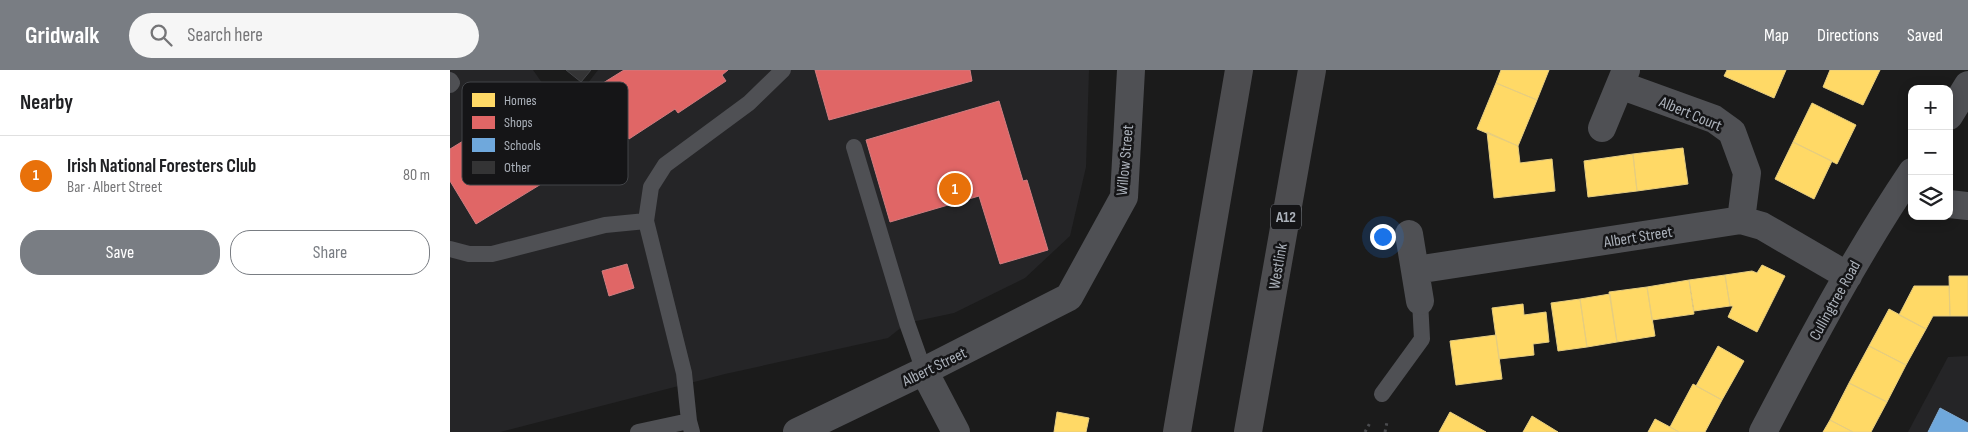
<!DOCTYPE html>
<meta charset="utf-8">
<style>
:root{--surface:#fff;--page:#f6f6f6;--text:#202124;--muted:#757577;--line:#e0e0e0;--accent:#797d83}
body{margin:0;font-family:"Sofia Sans Condensed",sans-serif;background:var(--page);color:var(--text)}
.controls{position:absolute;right:15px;top:15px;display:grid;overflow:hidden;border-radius:10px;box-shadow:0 2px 12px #0003}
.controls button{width:45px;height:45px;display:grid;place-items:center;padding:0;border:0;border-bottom:1px solid var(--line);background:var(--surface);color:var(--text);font:25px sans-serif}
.you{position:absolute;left:932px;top:166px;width:18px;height:18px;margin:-12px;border:4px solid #fff;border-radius:50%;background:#1a73e8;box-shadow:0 0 0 8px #1a73e833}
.badge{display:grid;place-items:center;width:32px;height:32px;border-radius:50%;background:var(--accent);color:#fff;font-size:16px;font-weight:700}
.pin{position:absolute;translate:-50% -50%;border:2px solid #fff;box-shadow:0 1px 5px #0006}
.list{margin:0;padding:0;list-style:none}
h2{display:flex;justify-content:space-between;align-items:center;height:65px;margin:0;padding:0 20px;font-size:21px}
h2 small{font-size:16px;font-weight:400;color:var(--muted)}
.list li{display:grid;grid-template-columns:32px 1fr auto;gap:15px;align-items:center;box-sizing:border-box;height:80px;padding:0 20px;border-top:1px solid var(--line)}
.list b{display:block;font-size:19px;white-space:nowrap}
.list p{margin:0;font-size:16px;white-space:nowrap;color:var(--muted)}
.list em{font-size:16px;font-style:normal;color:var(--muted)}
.actions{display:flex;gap:10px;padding:15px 20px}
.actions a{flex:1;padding:11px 0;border:1px solid var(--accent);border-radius:20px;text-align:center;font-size:18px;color:var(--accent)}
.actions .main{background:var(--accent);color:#fff}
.icon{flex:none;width:28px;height:28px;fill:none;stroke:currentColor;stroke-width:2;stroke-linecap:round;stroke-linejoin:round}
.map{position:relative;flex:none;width:1518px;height:362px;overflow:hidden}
header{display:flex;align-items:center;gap:30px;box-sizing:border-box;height:70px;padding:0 25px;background:var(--accent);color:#fff}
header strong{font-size:24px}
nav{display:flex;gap:28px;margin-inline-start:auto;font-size:18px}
.search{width:350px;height:45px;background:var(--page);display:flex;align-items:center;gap:12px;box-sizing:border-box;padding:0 18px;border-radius:28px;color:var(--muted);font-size:19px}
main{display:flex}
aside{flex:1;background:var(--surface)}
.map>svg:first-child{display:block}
.built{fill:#252527}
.homes{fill:#ffd966;stroke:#e6cd80}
.shops{fill:#e06666;stroke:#d07d80}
.schools{fill:#6fa8dc;stroke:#81abd2}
.building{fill:#343435;stroke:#434447}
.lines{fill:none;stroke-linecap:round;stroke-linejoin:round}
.path{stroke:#4b4c4f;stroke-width:3;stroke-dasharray:2.5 4;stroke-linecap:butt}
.lane{stroke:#4f5054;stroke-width:16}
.street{stroke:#4f5054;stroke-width:28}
.highway{stroke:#4d4d50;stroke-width:28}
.labels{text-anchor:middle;stroke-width:5;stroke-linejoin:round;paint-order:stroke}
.shield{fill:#151517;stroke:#7f838a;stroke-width:1}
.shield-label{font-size:15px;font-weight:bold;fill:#acb2bb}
.street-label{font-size:16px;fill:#acb2bb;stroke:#151517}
.key{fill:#151517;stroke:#424448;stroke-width:1}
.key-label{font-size:14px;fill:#acb2bb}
</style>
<header>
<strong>Gridwalk</strong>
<div class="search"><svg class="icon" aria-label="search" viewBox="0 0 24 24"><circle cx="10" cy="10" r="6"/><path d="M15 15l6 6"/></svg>Search here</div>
<nav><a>Map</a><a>Directions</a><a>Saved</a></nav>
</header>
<main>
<aside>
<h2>Nearby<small></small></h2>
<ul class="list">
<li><span class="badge" style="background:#e8710a">1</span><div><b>Irish National Foresters Club</b><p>Bar · Albert Street</p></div><em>80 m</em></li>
</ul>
<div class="actions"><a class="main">Save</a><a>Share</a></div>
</aside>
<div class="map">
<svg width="1518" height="362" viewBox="0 0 1518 362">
<rect width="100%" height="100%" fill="#1b1b1b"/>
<path class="built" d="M0 0H83L114 44 148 0H639L636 97 620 166 575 208 504 243 457 253 438 268 275 304 50 362H0Z
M1518 286V362H1458L1498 287Z"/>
<path class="homes" d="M1051 0H1099L1087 30 1046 13Z
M1277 0H1336L1324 28 1274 6Z
M1380 0H1430L1413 35 1373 17Z
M1046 13 1087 30 1068 76 1027 59Z
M1362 33 1406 55 1387 94 1343 72Z
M1037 62 1068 76 1070 93 1102 89 1105 121 1044 128Z
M1343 72 1382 91 1364 129 1325 109Z
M1233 78 1238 114 1187 121 1183 84Z
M1183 84 1187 121 1138 127 1134 91Z
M1312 195 1335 206 1307 262 1278 247 1283 236H1280L1275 205 1302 201 1307 203Z
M1275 205 1280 236 1244 241 1239 210Z
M1499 206H1518V246H1500Z
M1239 210 1244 244 1202 250 1197 217Z
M1464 216H1499L1500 246H1483L1476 259 1449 245Z
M1197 217 1205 266 1167 272 1159 222Z
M1160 224 1167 272 1137 277 1130 229Z
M1130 229 1137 277 1108 281 1101 233Z
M1073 234 1074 245 1096 242 1099 272 1083 274 1084 285 1049 289 1042 238Z
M1439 239 1476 259 1456 295 1419 276Z
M1046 265 1052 309 1006 315 1000 271Z
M1268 276 1294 291 1272 330 1246 316Z
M1419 276 1456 295 1437 332 1399 313Z
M1399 313 1437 332 1421 362H1403L1380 350Z
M1243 314 1272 330 1255 362H1229L1220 357Z
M607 342 639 348 636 362H604Z
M1000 342 1036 362H989Z
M1082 346 1108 362H1073Z
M1205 349 1220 357 1229 362H1198Z
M1380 350 1403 362H1373Z"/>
<path class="shops" d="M174 0H278L272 5 276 11 228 43 225 39 179 69 145 18Z
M365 0H520L522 11 379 50Z
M87 26 127 92 26 154 0 111V79Z
M549 31 573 111 577 110 598 180 550 194 529 126 440 152 416 70Z
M177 194 184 218 159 226 152 201Z"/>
<path class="schools" d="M1490 338 1518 353V362H1478Z"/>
<path class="building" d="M116 0H141L131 12Z"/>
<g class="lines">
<path class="path" d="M915 362 921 351
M935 362 937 352"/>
<path class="lane" d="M0 10 2 13 0 15
M404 77 457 253 474 301
M0 179 19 184H42L155 155 196 151
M932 324 972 269 970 231
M188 362 239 351
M242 362 239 351 234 303 196 151 201 117 215 95 299 33 333 0"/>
<path class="street" d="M1170 15 1264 49 1282 62 1297 103 1291 150
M1499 46 1518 15
M1152 58 1176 0
M1499 134 1518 136
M959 164 970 231
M966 200 1291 150 1312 156 1398 206
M474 301 506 362
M347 362 474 301 619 227 674 127 681 0
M1313 362C1359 274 1406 185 1462 102"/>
<path class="highway" d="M727 362 789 0
M798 362 862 0"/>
</g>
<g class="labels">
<rect class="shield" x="821" y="134.5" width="30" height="25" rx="4"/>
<g class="shield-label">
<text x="836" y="152">A12</text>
</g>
<g class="street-label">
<text transform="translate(1241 43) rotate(23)" y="6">Albert Court</text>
<text transform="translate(674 90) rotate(-85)" y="6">Willow Street</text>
<text transform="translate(1188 166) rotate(-9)" y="6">Albert Street</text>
<text transform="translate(827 196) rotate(-80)" y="6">Westlink</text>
<text transform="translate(1384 230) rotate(-61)" y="6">Cullingtree Road</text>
<text transform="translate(484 296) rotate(-26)" y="6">Albert Street</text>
</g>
</g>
<rect x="12" y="12" width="166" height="103" rx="8" class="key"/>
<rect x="22" y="23" width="23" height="14" fill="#ffd966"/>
<rect x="22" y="46" width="23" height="13" fill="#e06666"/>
<rect x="22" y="68" width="23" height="14" fill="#6fa8dc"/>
<rect x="22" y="91" width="23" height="13" fill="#343435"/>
<g class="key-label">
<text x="54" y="35">Homes</text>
<text x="54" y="57">Shops</text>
<text x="54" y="80">Schools</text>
<text x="54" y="102">Other</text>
</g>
</svg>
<div class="controls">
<button>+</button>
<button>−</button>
<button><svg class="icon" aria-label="layers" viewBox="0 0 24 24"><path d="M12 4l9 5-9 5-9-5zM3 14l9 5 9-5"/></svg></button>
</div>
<div class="you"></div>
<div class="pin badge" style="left:505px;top:119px;background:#e8710a">1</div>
</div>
</main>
